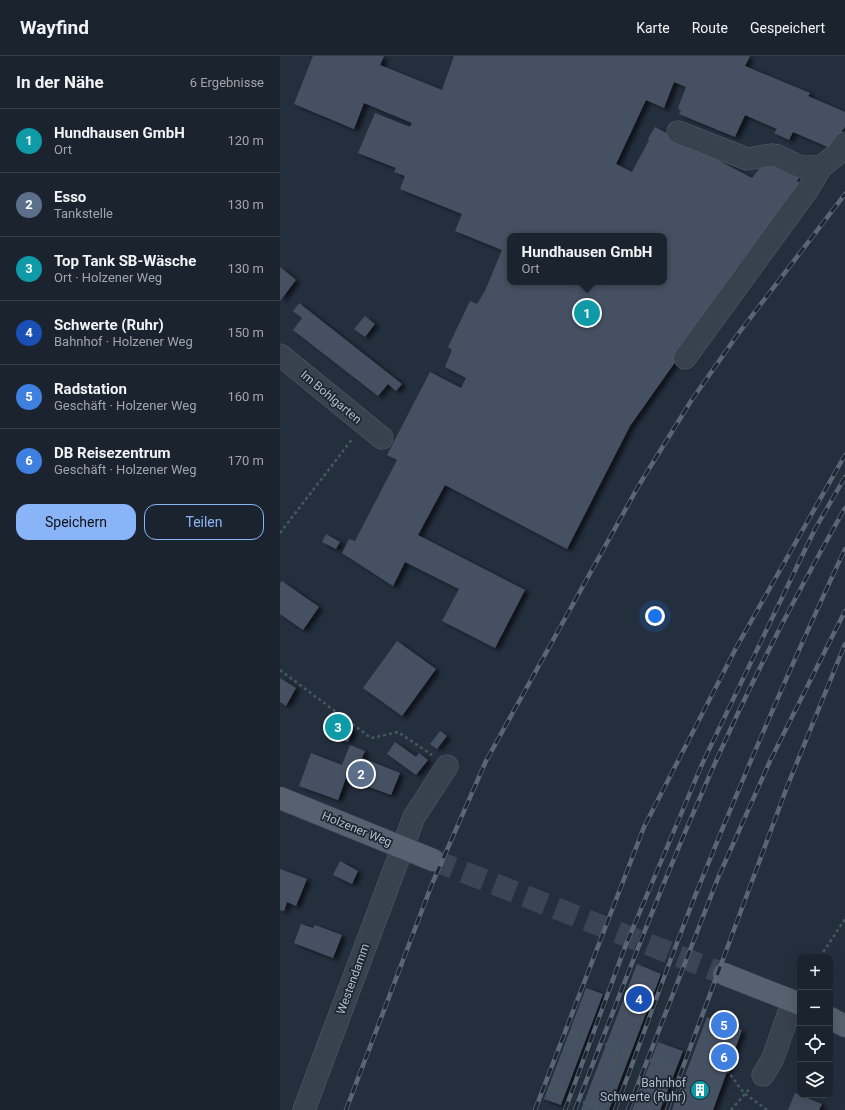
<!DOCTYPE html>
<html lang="de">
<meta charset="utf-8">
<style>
:root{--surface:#1b232e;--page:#282f3a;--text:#f1f3f6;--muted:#a0a4aa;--line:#39404a;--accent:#8ab4f8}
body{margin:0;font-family:Roboto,sans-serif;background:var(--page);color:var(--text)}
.controls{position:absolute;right:12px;bottom:12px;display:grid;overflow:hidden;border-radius:8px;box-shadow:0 4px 16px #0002}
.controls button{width:36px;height:36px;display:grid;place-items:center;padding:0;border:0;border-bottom:1px solid var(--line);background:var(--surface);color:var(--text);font:20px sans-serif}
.you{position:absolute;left:375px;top:560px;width:14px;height:14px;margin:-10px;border:3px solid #fff;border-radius:50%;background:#1a73e8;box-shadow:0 0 0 6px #1a73e833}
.badge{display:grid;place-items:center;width:26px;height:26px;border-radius:50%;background:var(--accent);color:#fff;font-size:13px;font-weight:700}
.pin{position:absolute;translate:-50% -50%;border:2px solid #fff;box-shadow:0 1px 4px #0006}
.popup{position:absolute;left:227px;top:177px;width:160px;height:52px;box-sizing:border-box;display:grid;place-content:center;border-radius:8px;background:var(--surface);filter:drop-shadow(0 1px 3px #0005);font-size:13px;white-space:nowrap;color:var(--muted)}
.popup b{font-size:15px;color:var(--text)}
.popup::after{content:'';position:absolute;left:50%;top:100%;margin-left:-8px;border:8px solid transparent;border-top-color:var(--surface)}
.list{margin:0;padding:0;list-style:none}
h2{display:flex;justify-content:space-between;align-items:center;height:52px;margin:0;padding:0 16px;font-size:17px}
h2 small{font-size:13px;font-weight:400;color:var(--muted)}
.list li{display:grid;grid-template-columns:26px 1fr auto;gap:12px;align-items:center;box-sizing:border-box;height:64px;padding:0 16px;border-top:1px solid var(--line)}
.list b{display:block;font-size:15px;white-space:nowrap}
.list p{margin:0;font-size:13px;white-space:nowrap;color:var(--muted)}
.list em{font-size:13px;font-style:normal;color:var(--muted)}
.actions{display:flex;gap:8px;padding:12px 16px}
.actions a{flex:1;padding:9px 0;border:1px solid var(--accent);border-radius:12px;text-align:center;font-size:14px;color:var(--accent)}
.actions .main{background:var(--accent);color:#111}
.icon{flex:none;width:22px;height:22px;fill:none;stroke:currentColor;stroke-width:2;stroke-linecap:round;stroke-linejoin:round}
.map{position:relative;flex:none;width:565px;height:1054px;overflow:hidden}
header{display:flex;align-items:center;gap:24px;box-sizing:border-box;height:56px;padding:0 20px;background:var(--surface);border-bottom:1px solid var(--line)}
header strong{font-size:19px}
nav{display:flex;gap:22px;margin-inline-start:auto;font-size:14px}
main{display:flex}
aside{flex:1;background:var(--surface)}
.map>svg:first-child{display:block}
.building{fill:#455162;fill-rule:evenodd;filter:url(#shadow)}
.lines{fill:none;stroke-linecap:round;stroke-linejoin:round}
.major-tunnel{stroke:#3a4453;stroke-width:22;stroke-dasharray:22 11;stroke-linecap:butt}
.minor-casing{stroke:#565f6c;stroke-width:23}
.major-casing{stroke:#414a57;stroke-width:23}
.path{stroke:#44595c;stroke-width:2.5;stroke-dasharray:3 3;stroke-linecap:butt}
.minor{stroke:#38414e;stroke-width:22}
.major{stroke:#56606e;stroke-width:22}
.rail-casing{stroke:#5a6575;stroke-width:4.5}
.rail{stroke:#1d2633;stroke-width:3;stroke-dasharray:9;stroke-linecap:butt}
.labels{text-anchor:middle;stroke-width:3.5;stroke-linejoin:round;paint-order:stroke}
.street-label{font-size:12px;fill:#b4bcc9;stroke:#1d2633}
.poi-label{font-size:12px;fill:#b4bcc9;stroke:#1d2633;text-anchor:end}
</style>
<header>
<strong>Wayfind</strong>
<nav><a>Karte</a><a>Route</a><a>Gespeichert</a></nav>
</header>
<main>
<aside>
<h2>In der Nähe<small>6 Ergebnisse</small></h2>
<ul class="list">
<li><span class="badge" style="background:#0f9aa8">1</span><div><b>Hundhausen GmbH</b><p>Ort</p></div><em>120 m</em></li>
<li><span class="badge" style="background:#5c6f8a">2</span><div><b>Esso</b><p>Tankstelle</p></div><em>130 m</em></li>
<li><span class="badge" style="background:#0f9aa8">3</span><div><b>Top Tank SB-Wäsche</b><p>Ort · Holzener Weg</p></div><em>130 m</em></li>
<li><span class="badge" style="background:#1a4fb4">4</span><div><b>Schwerte (Ruhr)</b><p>Bahnhof · Holzener Weg</p></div><em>150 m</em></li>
<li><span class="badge" style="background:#3f7fe0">5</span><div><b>Radstation</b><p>Geschäft · Holzener Weg</p></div><em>160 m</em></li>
<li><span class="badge" style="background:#3f7fe0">6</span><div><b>DB Reisezentrum</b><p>Geschäft · Holzener Weg</p></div><em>170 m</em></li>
</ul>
<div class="actions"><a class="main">Speichern</a><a>Teilen</a></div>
</aside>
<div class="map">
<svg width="565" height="1054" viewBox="0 0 565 1054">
<defs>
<filter id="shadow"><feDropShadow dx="4.5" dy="2.5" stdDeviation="2" flood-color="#0009"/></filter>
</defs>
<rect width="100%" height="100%" fill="#242f3e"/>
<path class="building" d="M33 0H104L100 9 162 34 174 0H470L465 10 530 37 528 40 565 56V71L550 92 513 76 509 84 494 77 497 73 465 59 455 81 399 58 401 55 398 52 406 31 394 26 384 52 366 44 336 108 352 116 369 84 368 83 375 71 472 122 484 107 490 111 493 107 520 121 517 125 521 128 350 370 287 493 165 429 138 479 245 534 215 592 162 565 179 533 125 506 113 530 62 497 69 483 75 485 117 404 107 399 150 316 181 332 186 322 165 311 172 294 168 291 190 245 197 248 205 235 222 194 175 175 182 158 120 133 125 120 114 116 116 112 78 97 95 57 130 71 132 67 84 47 74 73 14 48ZM230 180H384V226H230Z
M0 211 16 224 0 245Z
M19 247 122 328 116 335 108 328 98 340 13 274 22 262 13 255Z
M85 260 95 268 85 281 74 273Z
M46 478 60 486 56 493 42 486Z
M2 525 39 551 23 574 0 558V527Z
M117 585 156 613 122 660 83 632Z
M0 622 16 632 6 650 0 646Z
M52 658 73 673 68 686 44 678Z
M160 675 167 680 157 693 150 688Z
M115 686 136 701 139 697 148 704 136 719 107 698Z
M70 689 85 695 82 702 120 717 111 739 66 722 58 744 19 730 31 697 62 709Z
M60 805 78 815 72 828 53 819Z
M0 813 27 823 16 850 7 846 4 855 0 854Z
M21 868 33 872 35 869 62 879 53 902 14 887Z
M357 908 381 918 329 1054H301Z
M306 932 323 938 281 1049 264 1043Z
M427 961 462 974 433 1054H392Z
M378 986 403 995 380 1054H352Z
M515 1037 542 1048 539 1054H508Z"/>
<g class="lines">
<path class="major-tunnel" d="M153 804 444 918"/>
<g class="minor-casing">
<path id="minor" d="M398 76 467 103 491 99 498 100 521 111H541L557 98 565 87
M0 299 102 382
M405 302 528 133 541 111
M483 1019 493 1002 513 945
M24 1054 134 761 167 710"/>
</g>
<g class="major-casing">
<path id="major" d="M0 742 153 804
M444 918 520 948
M550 962 565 970"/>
</g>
<path class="path" d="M0 477 73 382
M0 614 91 682 118 676 152 699
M540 901 565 863
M290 976 307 982
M325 988 352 998
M290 1000 298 978
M370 1004 397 1013
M447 1014 464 1037 487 1054
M330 1015 338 993
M268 1032 285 1038
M374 1032 383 1009
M277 1035 281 1025
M303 1046 326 1054
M316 1050 320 1040
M451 1054 470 1032"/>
<use href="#minor" class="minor"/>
<use href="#major" class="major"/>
<g class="rail-casing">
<path id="rail" d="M66 1054 152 828 206 705 359 429 411 345 458 278 565 138
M255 1054 364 771 456 592 565 399
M285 1054 345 891 423 706 535 473 565 421
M295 1054C337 946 378 837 425 730 466 635 514 542 565 452
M335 1054C362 983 387 911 415 840 462 723 512 607 565 493
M348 1054 438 822 490 705 565 555
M387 1054 507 731 565 588"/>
</g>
<use href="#rail" class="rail"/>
</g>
<defs>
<g id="building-disc" transform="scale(1)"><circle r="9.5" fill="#0f9aa8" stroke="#1d2633"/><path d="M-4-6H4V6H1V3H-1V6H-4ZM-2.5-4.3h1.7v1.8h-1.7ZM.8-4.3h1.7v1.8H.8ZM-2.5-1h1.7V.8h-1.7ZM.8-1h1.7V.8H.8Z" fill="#fff"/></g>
</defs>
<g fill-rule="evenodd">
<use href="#building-disc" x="420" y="1034"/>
</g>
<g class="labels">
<g class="street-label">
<text transform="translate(51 341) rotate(40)" y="4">Im Bohlgarten</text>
<text transform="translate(77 773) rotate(22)" y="4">Holzener Weg</text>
<text transform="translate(73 923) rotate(-70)" y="4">Westendamm</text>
</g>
<g class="poi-label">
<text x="406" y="1031">Bahnhof<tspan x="406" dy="14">Schwerte (Ruhr)</tspan></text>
</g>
</g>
</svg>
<div class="controls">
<button>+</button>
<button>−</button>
<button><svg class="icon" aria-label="locate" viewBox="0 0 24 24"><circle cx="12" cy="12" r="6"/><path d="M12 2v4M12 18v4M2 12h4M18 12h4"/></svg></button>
<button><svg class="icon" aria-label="layers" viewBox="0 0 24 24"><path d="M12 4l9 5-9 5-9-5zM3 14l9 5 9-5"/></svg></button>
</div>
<div class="you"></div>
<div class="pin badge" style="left:307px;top:257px;background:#0f9aa8">1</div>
<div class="popup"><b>Hundhausen GmbH</b>Ort</div>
<div class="pin badge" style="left:81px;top:718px;background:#5c6f8a">2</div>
<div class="pin badge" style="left:58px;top:671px;background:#0f9aa8">3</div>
<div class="pin badge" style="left:359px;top:943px;background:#1a4fb4">4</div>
<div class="pin badge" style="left:444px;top:969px;background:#3f7fe0">5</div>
<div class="pin badge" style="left:444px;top:1001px;background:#3f7fe0">6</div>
</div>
</main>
